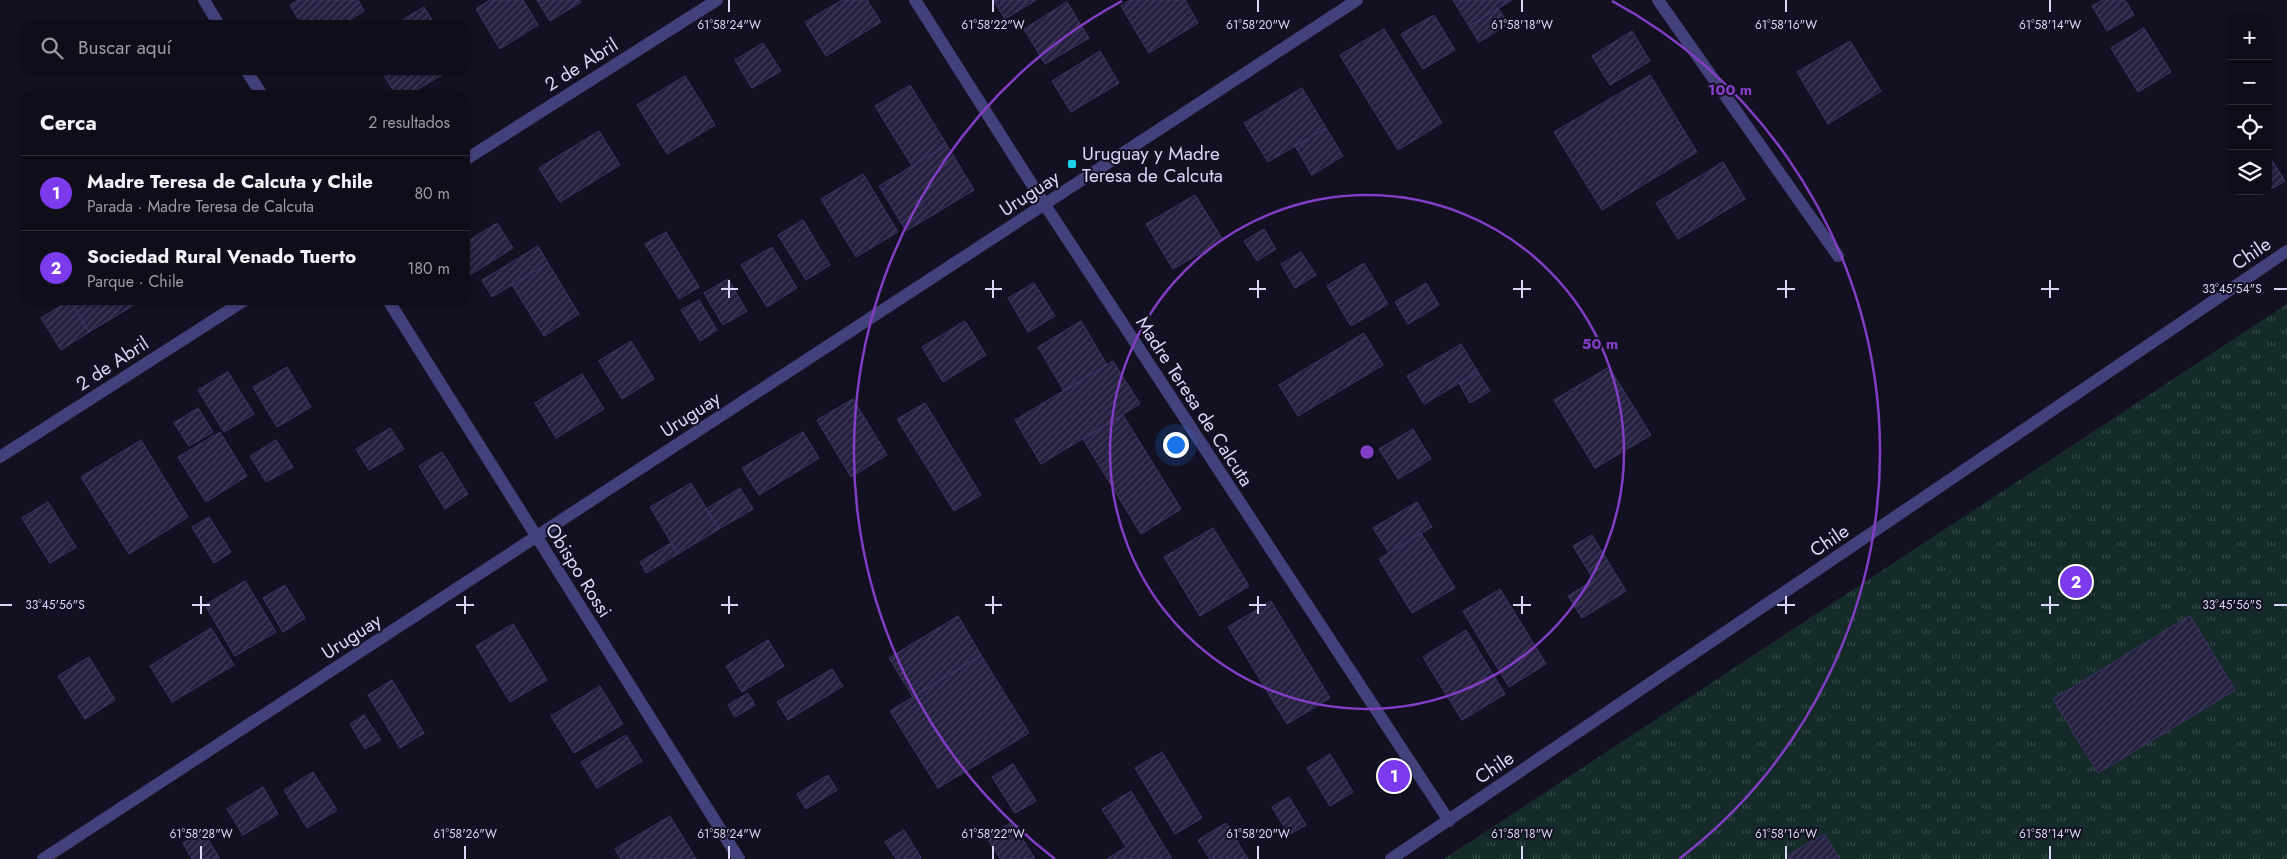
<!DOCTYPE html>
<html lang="es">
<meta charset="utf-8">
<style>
:root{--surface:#0e0d19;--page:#1c1b26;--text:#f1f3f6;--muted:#9b9ca2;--line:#2e2d38;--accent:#7c3aed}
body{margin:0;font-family:Jost,sans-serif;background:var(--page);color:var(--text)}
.controls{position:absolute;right:15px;top:15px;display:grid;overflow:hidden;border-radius:10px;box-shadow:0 1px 4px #0004}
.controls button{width:45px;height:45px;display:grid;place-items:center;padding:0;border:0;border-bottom:1px solid var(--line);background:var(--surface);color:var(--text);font:25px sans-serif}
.you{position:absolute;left:1175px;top:444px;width:18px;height:18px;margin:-12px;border:4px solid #fff;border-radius:50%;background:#1a73e8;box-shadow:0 0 0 8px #1a73e833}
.badge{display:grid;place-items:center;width:32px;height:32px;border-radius:50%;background:var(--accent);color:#fff;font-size:16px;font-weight:700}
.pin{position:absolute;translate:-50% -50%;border:2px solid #fff;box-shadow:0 1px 5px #0006}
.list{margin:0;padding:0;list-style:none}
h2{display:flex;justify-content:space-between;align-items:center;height:65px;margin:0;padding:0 20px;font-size:21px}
h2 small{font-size:16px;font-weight:400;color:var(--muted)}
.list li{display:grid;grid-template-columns:32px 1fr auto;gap:15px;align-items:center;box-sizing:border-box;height:75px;padding:0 20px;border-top:1px solid var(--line)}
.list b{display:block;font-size:19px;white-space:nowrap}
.list p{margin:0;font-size:16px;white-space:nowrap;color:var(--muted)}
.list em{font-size:16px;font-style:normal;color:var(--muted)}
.icon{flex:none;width:28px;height:28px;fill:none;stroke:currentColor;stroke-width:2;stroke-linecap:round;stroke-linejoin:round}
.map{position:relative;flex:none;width:2287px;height:859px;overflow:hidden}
.search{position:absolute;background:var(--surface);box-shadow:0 1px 4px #0004;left:20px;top:20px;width:450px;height:55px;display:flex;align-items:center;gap:12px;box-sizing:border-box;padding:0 18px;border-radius:15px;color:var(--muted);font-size:19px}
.panel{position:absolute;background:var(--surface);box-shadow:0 1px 4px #0004;left:20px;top:90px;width:450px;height:215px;border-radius:15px}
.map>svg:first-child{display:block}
.grass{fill:url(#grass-tufts)}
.building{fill:url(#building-hatch);stroke:#3e3469}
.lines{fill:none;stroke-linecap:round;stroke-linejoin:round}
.minor{stroke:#43417b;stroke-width:12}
.ticks{fill:none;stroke:#dad6fa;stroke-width:2}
.ring{fill:none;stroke:#843dc5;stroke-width:2.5}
.poi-dot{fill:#1ccfe0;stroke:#131121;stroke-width:2}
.labels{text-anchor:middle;stroke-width:4;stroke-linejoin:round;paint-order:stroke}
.street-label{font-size:19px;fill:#dad6fa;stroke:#131121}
.poi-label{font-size:19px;fill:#dad6fa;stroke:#131121;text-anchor:start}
.ticks-label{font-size:12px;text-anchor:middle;fill:#dad6fa;stroke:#131121;stroke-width:4;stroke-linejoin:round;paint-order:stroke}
.centre{fill:#843dc5;stroke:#131121;stroke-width:2.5}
.ring-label{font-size:15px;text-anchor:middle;font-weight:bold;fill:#843dc5;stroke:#131121;stroke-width:4;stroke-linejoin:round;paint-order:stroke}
</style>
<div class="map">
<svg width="2287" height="859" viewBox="0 0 2287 859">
<defs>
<pattern id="grass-tufts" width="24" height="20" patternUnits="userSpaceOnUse" patternTransform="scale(1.25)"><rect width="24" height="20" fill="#142b2a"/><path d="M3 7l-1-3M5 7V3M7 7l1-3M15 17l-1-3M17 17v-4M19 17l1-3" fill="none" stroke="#36494a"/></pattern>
<pattern id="building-hatch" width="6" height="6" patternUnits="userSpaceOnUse" patternTransform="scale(1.25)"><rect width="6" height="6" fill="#251f40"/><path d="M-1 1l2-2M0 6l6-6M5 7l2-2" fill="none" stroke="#443f5c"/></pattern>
</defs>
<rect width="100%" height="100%" fill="#131121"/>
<path class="grass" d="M2287 304V859H1444Z"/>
<path class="building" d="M298 0H358L364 11 341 25H302L290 5Z
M490 0H523L538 25 500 49 476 9Z
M537 0H579L581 2 550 21Z
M842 0H867L881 22 826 56 805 22Z
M993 0H1036L1005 19Z
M1130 0H1185L1198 23 1149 53 1121 6Z
M1453 0H1512L1469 26Z
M2103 0H2125L2134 15 2107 31 2092 6Z
M1067 2 1089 38 1045 64 1024 29Z
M424 7 435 25H394Z
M1498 8 1508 24 1479 42 1469 26Z
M1434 15 1455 50 1423 69 1401 34Z
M2144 28 2171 72 2138 92 2111 48Z
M1384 29 1442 123 1398 150 1340 55Z
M1632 31 1650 61 1610 85 1592 56Z
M1850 41 1881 91 1828 124 1797 72Z
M763 43 781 71 752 88 735 60Z
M1100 51 1119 83 1071 112 1052 81Z
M381 70H450L408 95H396Z
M1650 75 1697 152 1602 210 1554 132Z
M685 76 715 125 667 154 637 105Z
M910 85 947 145 912 166 875 106Z
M1302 88 1326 128 1268 162 1244 123Z
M1326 128 1343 156 1312 175 1295 146Z
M599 131 620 165 560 202 539 168Z
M947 145 974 190 906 231 879 186Z
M2268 154 2285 181 2268 191Z
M1723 162 1745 199 1678 239 1656 203Z
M863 174 898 232 856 257 821 199Z
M1195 195 1223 240 1173 269 1146 224Z
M803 220 830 265 806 280 778 235Z
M497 223 513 248 465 278V243Z
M1264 229 1276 249 1257 261 1244 241Z
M666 232 699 287 679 299 645 244Z
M538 246 548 263 492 297 482 280Z
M772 247 797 288 767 307 741 265Z
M1301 252 1316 275 1295 288 1281 264Z
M548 263 579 314 544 336 512 285Z
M1364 263 1388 304 1351 326 1327 286Z
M728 279 747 311 723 325 704 293Z
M1034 283 1055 316 1028 332 1008 298Z
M1426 283 1439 305 1408 324 1395 302Z
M70 300H138L139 302 89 332Z
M70 300 89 332 61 350 41 318Z
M699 300 717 330 700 341 681 310Z
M965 321 986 355 943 382 922 347Z
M1081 321 1107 365 1064 391 1038 347Z
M1364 333 1383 365 1298 416 1279 385Z
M631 341 654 379 622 399 599 361Z
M1461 344 1478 372 1424 404 1407 376Z
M1113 361 1140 404 1041 464 1015 420Z
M287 367 311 407 277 427 253 387Z
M1609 367 1651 435 1595 468 1554 400Z
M228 372 254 414 224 432 198 390Z
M1478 372 1490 391 1470 403 1459 383Z
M582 374 604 409 556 438 535 403Z
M853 399 887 455 851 477 817 420Z
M925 403 981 495 954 511 897 419Z
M198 408 213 432 189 446 174 423Z
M1123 415 1181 509 1141 534 1083 439Z
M390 428 404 449 369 470 356 449Z
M1413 429 1431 459 1398 479 1379 449Z
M220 432 247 476 206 502 178 457Z
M803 432 819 458 759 495 742 468Z
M141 440 188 517 129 554 81 477Z
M276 440 293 467 266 482 250 456Z
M442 452 468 494 445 509 419 466Z
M691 483 719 529 678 554 650 507Z
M740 488 753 509 719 529 706 509Z
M48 502 76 547 50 563 22 518Z
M1417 502 1432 527 1389 553 1373 528Z
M209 517 231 552 214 563 192 527Z
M1213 528 1249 586 1200 616 1164 557Z
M1421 533 1455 588 1412 613 1379 559Z
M1592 535 1626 591 1582 618 1568 596 1594 580 1573 546Z
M671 543 678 554 646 573 640 562Z
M245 581 276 632 235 656 205 605Z
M285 585 305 618 283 632 263 598Z
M1500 589 1546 664 1509 687 1463 611Z
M1271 601 1330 698 1287 724 1228 627Z
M958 616 981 655 913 697 889 658Z
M2190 616 2235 690 2098 773 2053 699Z
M513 624 547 680 510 702 476 646Z
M211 628 234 665 172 702 150 666Z
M1466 630 1505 694 1462 720 1423 657Z
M768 640 784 666 742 692 726 666Z
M981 655 1029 733 938 788 890 711Z
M89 657 115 700 85 719 58 676Z
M832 669 843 686 788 720 777 702Z
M392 680 424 733 400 748 368 695Z
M600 686 623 724 574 753 551 716Z
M748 693 755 705 735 717 728 705Z
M364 715 381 740 365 749 350 724Z
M626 735 642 761 597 788 581 762Z
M1162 752 1202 818 1175 834 1135 768Z
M1330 754 1353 792 1330 806 1307 768Z
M1013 764 1036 801 1015 813 992 777Z
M313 772 337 810 307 828 284 790Z
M828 775 837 790 806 809 797 794Z
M263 787 278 814 243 835 227 809Z
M1131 791 1172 859H1107L1126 847 1102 809Z
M1289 797 1306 825 1289 835 1272 807Z
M670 816 696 859H621L615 849Z
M1012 822 1035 859H1000L987 838Z
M1226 823 1248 859H1210L1198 840Z
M904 830 921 858 920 859H896L885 842Z
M203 831 220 859H192L183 843Z
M1824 834 1840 859H1789L1787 856Z"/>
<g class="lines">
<path class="minor" d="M204 0 219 25
M915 0 1045 205 1449 821
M1658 0 1838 256
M246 70 262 95
M465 160 717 0
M388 300 739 859
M0 457 245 300
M43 859 1357 0
M1391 859 2287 251"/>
</g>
<path class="ticks" d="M729 0V12M993 0V12M1258 0V12M1522 0V12M1786 0V12M2050 0V12M729 280V298M993 280V298M1258 280V298M1522 280V298M1786 280V298M2050 280V298M721 289H738M985 289H1002M1249 289H1266M1513 289H1531M1777 289H1795M2041 289H2059M2274 289H2287M201 596V614M465 596V614M729 596V614M993 596V614M1258 596V614M1522 596V614M1786 596V614M2050 596V614M0 605H12M192 605H210M456 605H474M721 605H738M985 605H1002M1249 605H1266M1513 605H1531M1777 605H1795M2041 605H2059M2274 605H2287M201 846V859M465 846V859M729 846V859M993 846V859M1258 846V859M1522 846V859M1786 846V859M2050 846V859"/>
<g class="ring">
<circle cx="1367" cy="452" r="257"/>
<path d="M1055 859A513 513 0 0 1 1122 1M1612 1A513 513 0 0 1 1679 859"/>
</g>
<rect class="poi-dot" x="1067" y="159" width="10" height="10" rx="2.5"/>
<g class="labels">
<g class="street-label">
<text transform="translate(581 64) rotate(-32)" y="7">2 de Abril</text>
<text transform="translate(1029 193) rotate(-33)" y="7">Uruguay</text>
<text transform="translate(2251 253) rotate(-34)" y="7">Chile</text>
<text transform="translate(112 363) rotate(-33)" y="7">2 de Abril</text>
<text transform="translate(1195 401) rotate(57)" y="7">Madre Teresa de Calcuta</text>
<text transform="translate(690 414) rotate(-33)" y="7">Uruguay</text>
<text transform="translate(1829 540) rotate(-34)" y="7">Chile</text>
<text transform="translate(579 570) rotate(58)" y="7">Obispo Rossi</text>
<text transform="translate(351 636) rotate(-33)" y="7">Uruguay</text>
<text transform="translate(1494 767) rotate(-34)" y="7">Chile</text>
</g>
<g class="poi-label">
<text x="1082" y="160">Uruguay y Madre<tspan x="1082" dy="22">Teresa de Calcuta</tspan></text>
</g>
</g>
<g class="ticks-label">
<text x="729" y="29">61°58'24"W</text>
<text x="993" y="29">61°58'22"W</text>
<text x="1258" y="29">61°58'20"W</text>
<text x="1522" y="29">61°58'18"W</text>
<text x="1786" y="29">61°58'16"W</text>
<text x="2050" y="29">61°58'14"W</text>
<text x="2232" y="293">33°45'54"S</text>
<text x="55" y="609">33°45'56"S</text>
<text x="2232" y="609">33°45'56"S</text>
<text x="201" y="838">61°58'28"W</text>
<text x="465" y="838">61°58'26"W</text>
<text x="729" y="838">61°58'24"W</text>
<text x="993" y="838">61°58'22"W</text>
<text x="1258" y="838">61°58'20"W</text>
<text x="1522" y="838">61°58'18"W</text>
<text x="1786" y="838">61°58'16"W</text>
<text x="2050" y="838">61°58'14"W</text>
</g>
<circle cx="1367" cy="452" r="8" class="centre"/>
<g class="ring-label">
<text x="1730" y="95">100 m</text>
<text x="1600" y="349">50 m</text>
</g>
</svg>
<div class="controls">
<button>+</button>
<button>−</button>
<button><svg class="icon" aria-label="locate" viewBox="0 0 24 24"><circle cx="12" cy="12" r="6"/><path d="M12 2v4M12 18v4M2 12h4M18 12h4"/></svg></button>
<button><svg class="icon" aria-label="layers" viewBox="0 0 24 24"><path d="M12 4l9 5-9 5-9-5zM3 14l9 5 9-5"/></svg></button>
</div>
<div class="you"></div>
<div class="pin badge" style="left:1394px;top:776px">1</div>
<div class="pin badge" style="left:2076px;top:582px">2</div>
<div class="search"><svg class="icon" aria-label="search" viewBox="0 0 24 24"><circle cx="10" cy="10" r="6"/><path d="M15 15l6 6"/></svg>Buscar aquí</div>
<section class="panel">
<h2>Cerca<small>2 resultados</small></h2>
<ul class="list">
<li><span class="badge">1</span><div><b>Madre Teresa de Calcuta y Chile</b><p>Parada · Madre Teresa de Calcuta</p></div><em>80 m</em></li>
<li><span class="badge">2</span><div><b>Sociedad Rural Venado Tuerto</b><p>Parque · Chile</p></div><em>180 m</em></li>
</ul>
</section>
</div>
